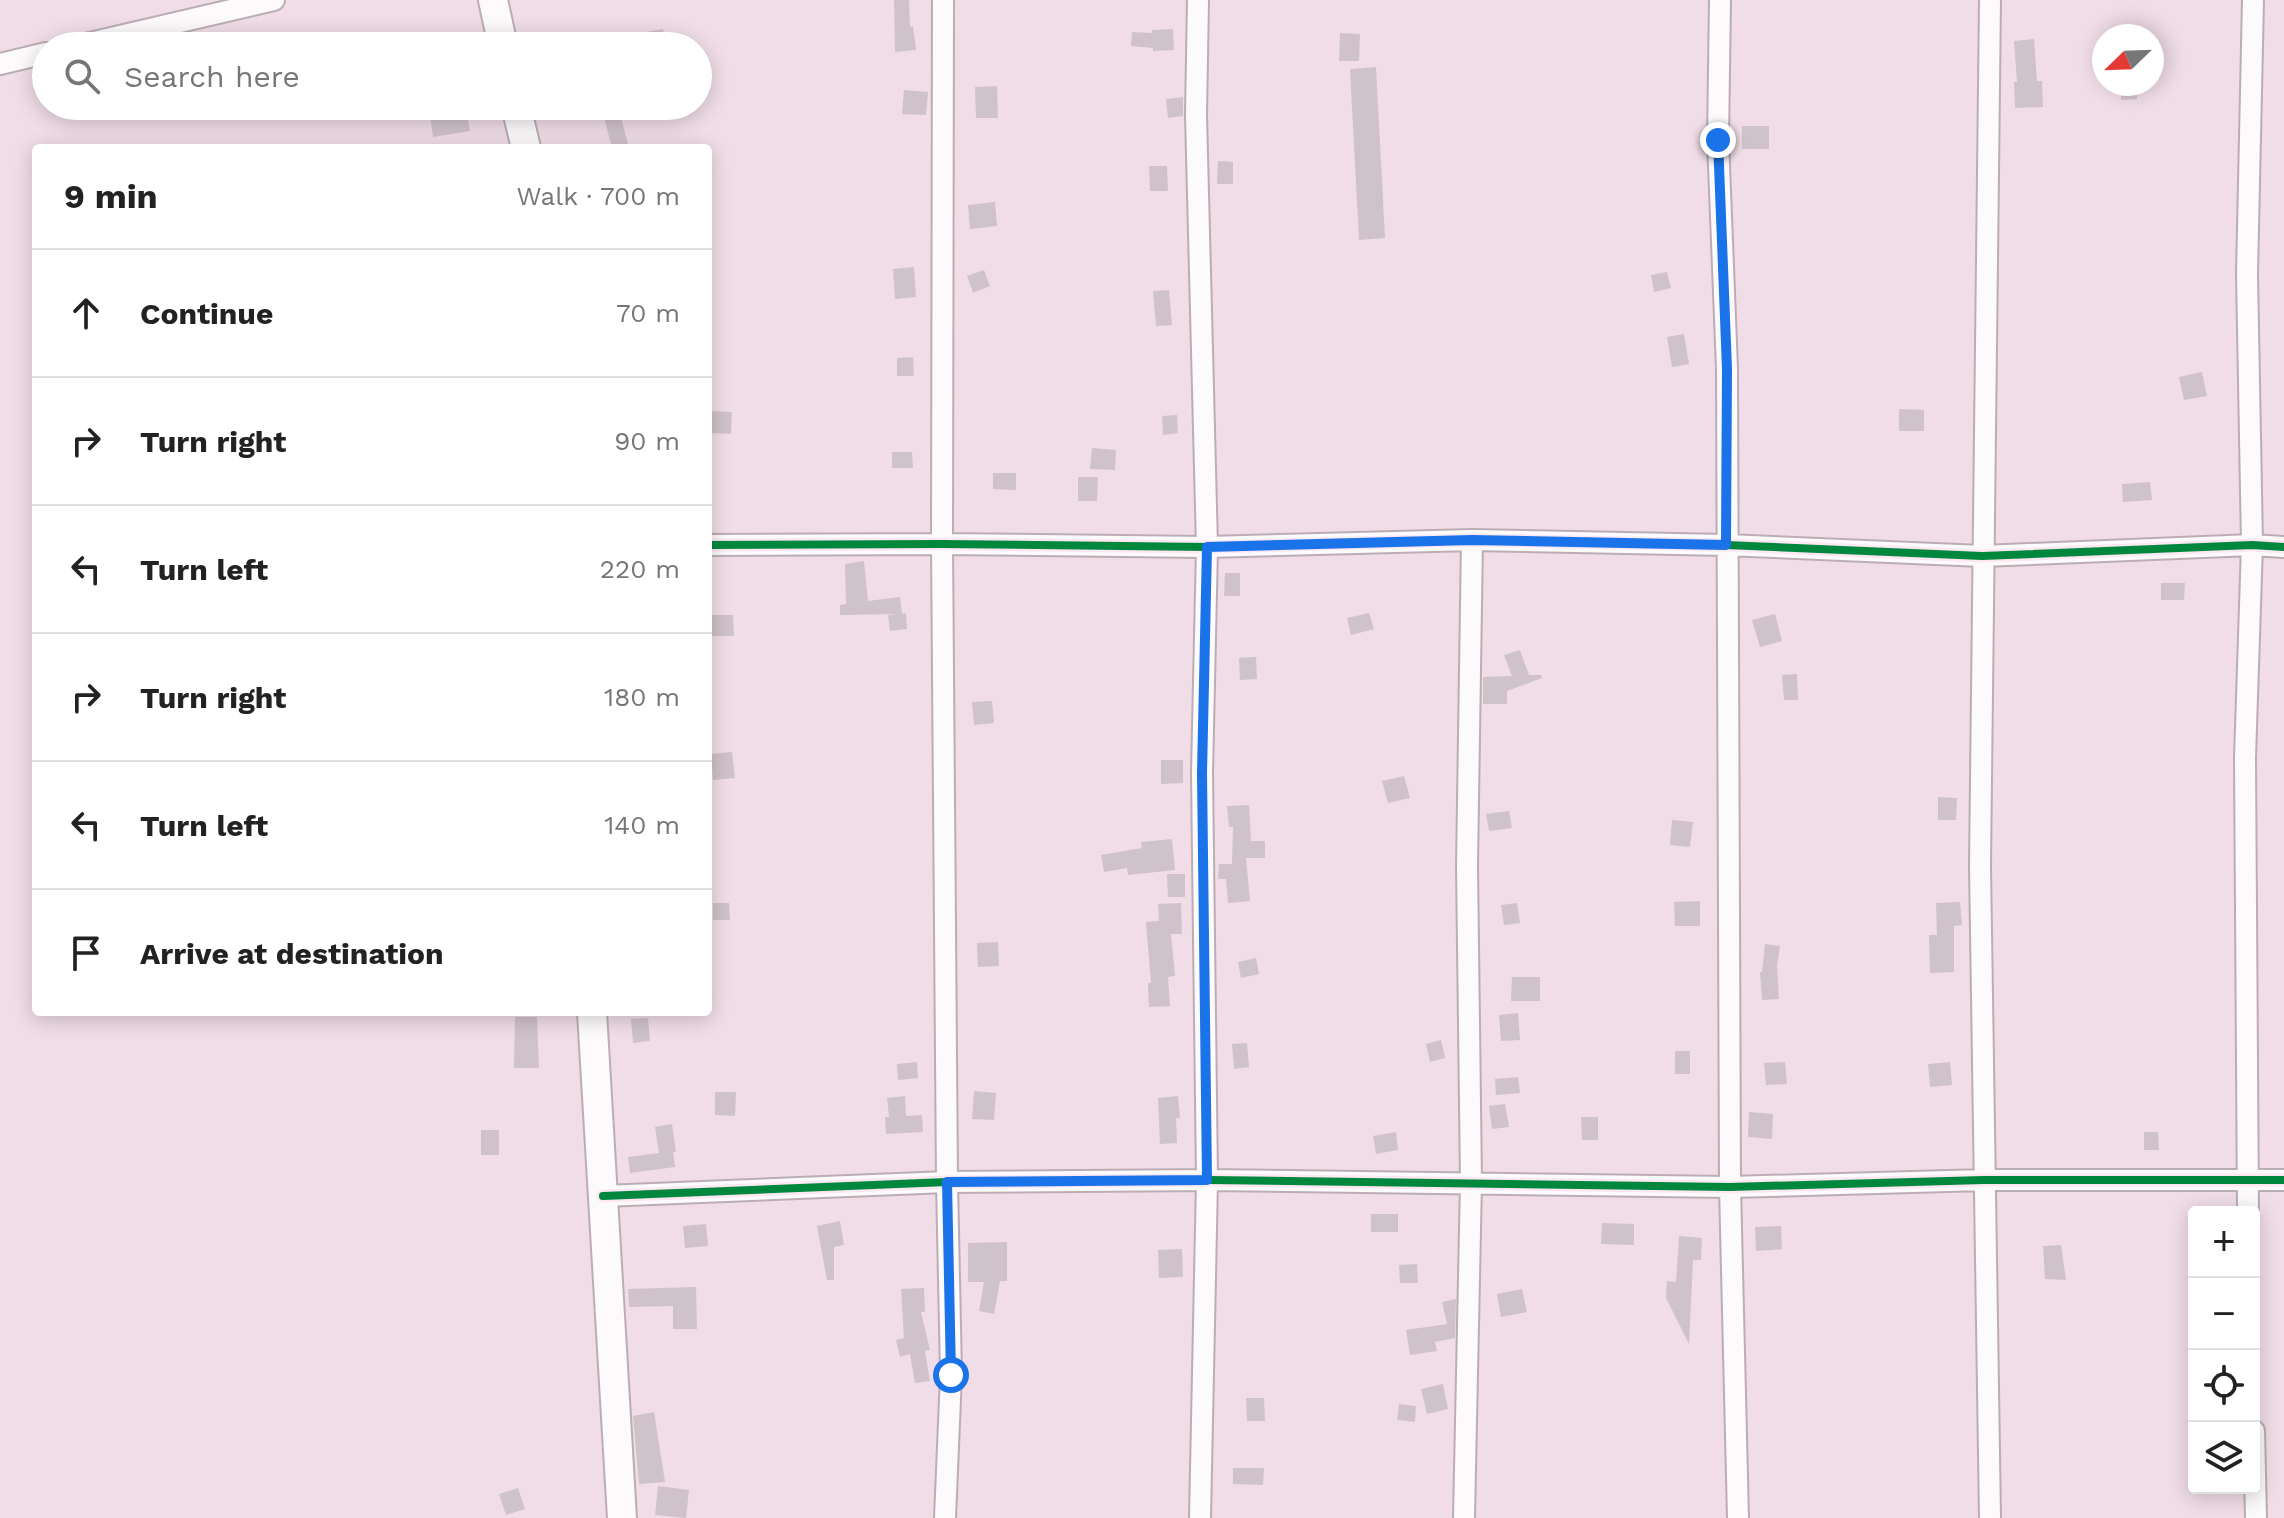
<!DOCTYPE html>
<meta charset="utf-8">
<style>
:root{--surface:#fff;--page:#f6f6f6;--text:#222;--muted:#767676;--line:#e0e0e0}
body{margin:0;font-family:"Work Sans",sans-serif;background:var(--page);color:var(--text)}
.controls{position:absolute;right:24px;bottom:24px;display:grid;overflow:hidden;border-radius:8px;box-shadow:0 4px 20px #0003}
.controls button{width:72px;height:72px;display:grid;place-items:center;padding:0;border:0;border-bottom:2px solid var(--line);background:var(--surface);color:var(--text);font:40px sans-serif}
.compass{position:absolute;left:2092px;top:24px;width:72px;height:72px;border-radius:50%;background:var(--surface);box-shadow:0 4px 20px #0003;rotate:247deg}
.stop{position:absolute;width:24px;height:24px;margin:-18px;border:6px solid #1a73e8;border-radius:50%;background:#fff}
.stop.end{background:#1a73e8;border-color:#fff;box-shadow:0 2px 8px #0008}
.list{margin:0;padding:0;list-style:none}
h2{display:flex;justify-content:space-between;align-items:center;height:104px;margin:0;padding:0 32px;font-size:34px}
h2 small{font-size:26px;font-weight:400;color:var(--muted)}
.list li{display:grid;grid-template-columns:52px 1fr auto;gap:24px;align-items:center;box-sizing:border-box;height:128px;padding:0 32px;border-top:2px solid var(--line)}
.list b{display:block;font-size:30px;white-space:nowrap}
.list em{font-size:26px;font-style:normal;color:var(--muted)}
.icon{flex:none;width:44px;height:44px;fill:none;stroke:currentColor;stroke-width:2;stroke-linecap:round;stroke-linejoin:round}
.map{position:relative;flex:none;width:2284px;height:1518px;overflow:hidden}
.search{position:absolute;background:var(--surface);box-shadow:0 4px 20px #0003;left:32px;top:32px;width:680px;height:88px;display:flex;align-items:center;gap:20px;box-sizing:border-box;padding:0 28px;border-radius:44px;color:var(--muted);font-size:30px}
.panel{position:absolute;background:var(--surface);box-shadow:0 4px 20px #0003;left:32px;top:144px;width:680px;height:872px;border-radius:8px}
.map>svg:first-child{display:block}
.building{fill:#d0c2c9}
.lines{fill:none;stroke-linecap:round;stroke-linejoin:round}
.street-casing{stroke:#bcadb5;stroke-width:24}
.secondary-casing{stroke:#bcadb5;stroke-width:32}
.street{stroke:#fdfafb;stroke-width:20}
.secondary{stroke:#fdfafb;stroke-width:28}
.cycleway-casing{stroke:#fce7f2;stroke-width:13}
.cycleway{stroke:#00873e;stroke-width:8}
.route{stroke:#1a73e8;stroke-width:10}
</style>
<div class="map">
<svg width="2284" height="1518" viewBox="0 0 2284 1518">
<rect width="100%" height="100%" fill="#f0dde7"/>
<path class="building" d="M894 0H909L910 27 913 26 916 50 895 52Z
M663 29 667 46H645L642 33Z
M1173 29 1174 50 1153 51V48L1131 46 1132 32 1152 33V30Z
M1340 33 1360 34 1359 61H1339Z
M2034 39 2037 81H2042L2043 107 2015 108 2014 82H2017L2014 41Z
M1376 67 1385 238 1359 240 1350 69Z
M2121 84H2137V99L2121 100Z
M997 86 998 118H976L975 87Z
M904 90 928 92 926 115 902 114Z
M1183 97V116L1168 118 1166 99Z
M429 106H449L450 118 467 115 470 131 433 137Z
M601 106H618L629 148H612Z
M1742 126H1769V149H1742Z
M1218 161 1233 162V184H1217Z
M1149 166H1167L1168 191H1150Z
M995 202 997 226 970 229 968 205Z
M914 267 916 297 895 299 893 269Z
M984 270 990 286 973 293 967 276Z
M1667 272 1671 288 1654 292 1651 275Z
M1169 290 1172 325 1156 326 1153 291Z
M1684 334 1689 364 1672 367 1667 337Z
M913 357 914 376H897V358Z
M2202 372 2207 396 2184 400 2179 377Z
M1899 409 1924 410V431H1899Z
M711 411 732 412 731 434 710 433Z
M1177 415 1178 433 1163 435 1162 416Z
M1092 448 1116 450 1115 470 1090 469Z
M892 452H912L913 468H892Z
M993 473H1016V490L993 489Z
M1078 477H1098L1097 501H1078Z
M2150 482 2152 500 2123 502 2122 484Z
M864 561 868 601 900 597 902 614 906 613 907 629 890 631 888 615 898 614 840 615V605L846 604 845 564Z
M1225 573H1240V596H1224Z
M2161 583H2185L2184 600H2161Z
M1369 613 1374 629 1351 635 1347 618Z
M1775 614 1782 641 1760 647 1752 620Z
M710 615H733L734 636H710Z
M1520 650 1529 675H1541L1542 678 1507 691V704H1483V677L1512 676 1504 655Z
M1256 657 1257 679 1240 680 1239 658Z
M1797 674 1798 700H1784L1782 675Z
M992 701 994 723 974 725 972 702Z
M732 752 735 778 713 780 711 754Z
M1161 760H1183V783L1161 784Z
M1404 776 1410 798 1388 803 1382 781Z
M1938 797 1957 798 1956 820H1938Z
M1249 805 1251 841H1265V858H1246L1250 901 1228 903 1226 879H1218L1219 864H1232L1233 827H1229L1227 806Z
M1509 811 1512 828 1489 831 1486 814Z
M1672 820 1693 822 1690 847 1670 845Z
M1172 839 1175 870 1128 875 1127 868 1104 872 1101 855 1142 848 1141 842Z
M1167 874H1185V897H1168Z
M1700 901V926H1675L1674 902Z
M1960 902 1962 925 1954 926V972L1930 973 1929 935H1937L1936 903Z
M713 903H729L730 920H713Z
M1181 903 1182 934H1171L1175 976 1168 977 1170 1006 1149 1007 1148 983H1151L1146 922 1159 921 1158 904Z
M1517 903 1520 923 1504 925 1501 905Z
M998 942 999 966 978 967 977 943Z
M1765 944 1780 946 1777 966 1779 999 1762 1000 1760 972H1762Z
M1256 958 1259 974 1241 978 1238 962Z
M1512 977H1540V1001H1511Z
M1518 1013 1520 1040 1501 1041 1499 1015Z
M515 1017H537L539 1068H514Z
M648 1018 650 1041 633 1043 631 1019Z
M1441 1040 1445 1058 1430 1062 1426 1044Z
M1247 1043 1249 1067 1234 1069 1232 1044Z
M1675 1051H1690V1074H1675Z
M917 1062 918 1078 898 1080 897 1064Z
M1785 1062 1787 1084 1766 1085 1764 1063Z
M1950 1062 1952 1085 1930 1087 1928 1064Z
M1518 1077 1520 1093 1496 1095 1495 1079Z
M974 1091 996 1093 994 1120 972 1119Z
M715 1092H736L735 1116 715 1115Z
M905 1096 906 1116 922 1115 923 1132 886 1134 885 1117H889L887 1098Z
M1178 1096 1180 1118H1176L1177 1143 1160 1144 1158 1098Z
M1505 1104 1509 1127 1492 1129 1489 1106Z
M1749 1112 1773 1114 1772 1139 1748 1137Z
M1581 1117H1598V1140H1582Z
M672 1124 676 1152H673L675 1167 630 1173 628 1157 659 1153 655 1127Z
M481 1130H499V1155H481Z
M1396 1132 1398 1150 1376 1154 1373 1136Z
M2144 1132H2158L2159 1150H2144Z
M1371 1214H1398V1232H1371Z
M840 1221 844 1245 834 1247V1280H827L817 1226Z
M1602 1223 1634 1224V1245L1601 1244Z
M706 1224 708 1246 685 1248 683 1226Z
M1781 1226 1782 1249 1756 1251 1755 1227Z
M1679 1236 1702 1238 1701 1260H1693L1689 1344 1666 1298 1667 1281 1676 1282Z
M1007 1242V1281H1000L994 1314 979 1311 984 1282H968V1243Z
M2061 1245 2066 1280 2045 1279 2043 1246Z
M1182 1249 1183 1277 1159 1278 1158 1250Z
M1417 1264 1418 1283H1400L1399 1265Z
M696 1287 697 1329H673V1306L629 1307 628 1289Z
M924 1288 925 1312H921L930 1350 925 1351 930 1381 915 1383 910 1354 900 1357 896 1340 904 1338 901 1289Z
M1522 1289 1527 1312 1501 1317 1497 1294Z
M1456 1299 1455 1338 1435 1342 1437 1351 1410 1355 1406 1330 1447 1324 1442 1302Z
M1443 1384 1448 1409 1427 1414 1421 1389Z
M1246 1398H1264L1265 1421H1247Z
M1399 1404 1416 1406 1415 1422 1397 1420Z
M654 1412 665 1482 639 1484 633 1416Z
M1233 1468H1264L1263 1485 1233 1484Z
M658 1486 689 1490 686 1518 655 1515Z
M518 1488 525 1509 506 1515 499 1494Z"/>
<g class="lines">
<g class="street-casing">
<path id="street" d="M943 0 942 544 947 1182 951 1375 945 1518
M1198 0 1196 115 1207 547 1202 773 1207 1180 1200 1518
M1720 0 1718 140 1727 369 1730 1187 1738 1518
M1990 0 1980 866 1990 1518
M77 46 274 0
M0 64 46 53
M708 545 942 544 1207 547 1472 540 1726 545 1982 556 2252 545 2284 547
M603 1196 947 1182 1207 1180 1730 1187 1984 1180H2284
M2248 1212 2245 758 2252 545 2247 274 2253 0
M2254 1431 2256 1518
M1464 1518 1471 1182 1467 866 1472 540"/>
</g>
<g class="secondary-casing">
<path id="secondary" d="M493 0 503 46
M516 106 526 148
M592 1012 622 1518"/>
</g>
<use href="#street" class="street"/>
<use href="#secondary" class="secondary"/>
<g class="cycleway-casing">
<path id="cycleway" d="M708 545 942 544 1207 547 1472 540 1726 545 1982 556 2252 545 2284 547
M603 1196 947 1182 1207 1180 1730 1187 1984 1180H2284"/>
</g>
<use href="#cycleway" class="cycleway"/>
</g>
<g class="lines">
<path class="route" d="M951 1375 947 1182 1207 1180 1202 773 1207 547 1472 540 1726 545 1727 369 1718 140"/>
</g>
</svg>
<div class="controls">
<button>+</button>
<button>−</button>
<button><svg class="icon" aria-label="locate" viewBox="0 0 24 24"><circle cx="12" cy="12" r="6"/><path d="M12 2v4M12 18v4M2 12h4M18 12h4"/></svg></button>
<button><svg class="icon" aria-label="layers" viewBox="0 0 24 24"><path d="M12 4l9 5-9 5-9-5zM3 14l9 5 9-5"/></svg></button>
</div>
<svg class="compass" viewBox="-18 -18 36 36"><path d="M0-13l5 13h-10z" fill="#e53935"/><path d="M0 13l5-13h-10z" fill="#767676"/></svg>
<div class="stop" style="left:951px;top:1375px"></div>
<div class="stop end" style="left:1718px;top:140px"></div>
<div class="search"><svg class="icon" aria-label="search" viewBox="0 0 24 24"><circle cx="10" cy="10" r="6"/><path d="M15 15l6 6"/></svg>Search here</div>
<section class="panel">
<h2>9 min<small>Walk · 700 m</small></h2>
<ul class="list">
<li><svg class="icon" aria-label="ahead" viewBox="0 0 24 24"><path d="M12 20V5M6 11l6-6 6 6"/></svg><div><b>Continue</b></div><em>70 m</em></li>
<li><svg class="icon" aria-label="right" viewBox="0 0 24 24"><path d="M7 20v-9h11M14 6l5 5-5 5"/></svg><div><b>Turn right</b></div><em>90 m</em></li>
<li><svg class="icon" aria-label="left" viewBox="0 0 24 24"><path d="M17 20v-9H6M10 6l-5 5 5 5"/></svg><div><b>Turn left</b></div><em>220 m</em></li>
<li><svg class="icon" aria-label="right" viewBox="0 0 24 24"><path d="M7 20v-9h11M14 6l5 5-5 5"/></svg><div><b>Turn right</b></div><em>180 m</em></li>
<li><svg class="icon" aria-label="left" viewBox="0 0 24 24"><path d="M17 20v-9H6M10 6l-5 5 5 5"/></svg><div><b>Turn left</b></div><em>140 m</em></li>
<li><svg class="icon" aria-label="arrive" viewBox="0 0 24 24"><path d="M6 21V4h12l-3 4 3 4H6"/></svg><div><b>Arrive at destination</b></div></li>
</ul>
</section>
</div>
